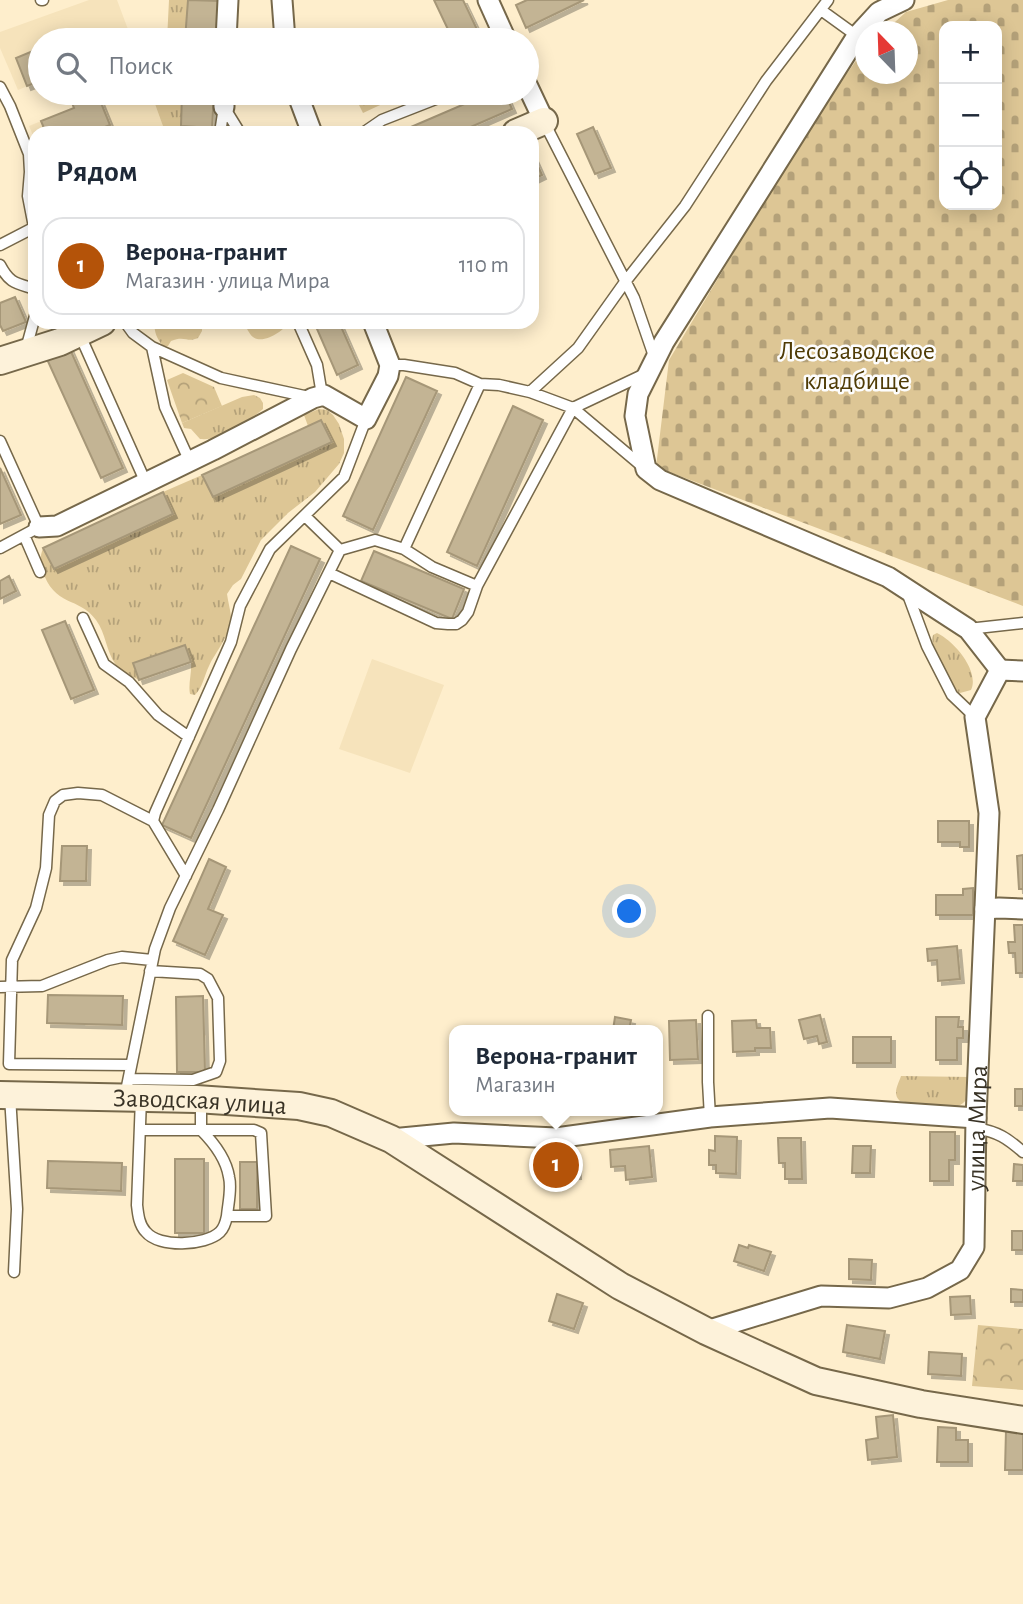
<!DOCTYPE html>
<html lang="ru">
<meta charset="utf-8">
<style>
:root{--surface:#fff;--page:#f2f2f3;--text:#1f2937;--muted:#747a83;--line:#e0e1e3;--accent:#b45309}
body{margin:0;font-family:"Alegreya Sans",sans-serif;background:var(--page);color:var(--text)}
.controls{position:absolute;right:21px;top:21px;display:grid;overflow:hidden;border-radius:14px;box-shadow:0 4px 18px #0003}
.controls button{width:63px;height:63px;display:grid;place-items:center;padding:0;border:0;border-bottom:2px solid var(--line);background:var(--surface);color:var(--text);font:35px sans-serif}
.compass{position:absolute;left:855px;top:21px;width:63px;height:63px;border-radius:50%;background:var(--surface);box-shadow:0 4px 18px #0003;rotate:337deg}
.you{position:absolute;left:630px;top:912px;width:24px;height:24px;margin:-18px;border:5px solid #fff;border-radius:50%;background:#1a73e8;box-shadow:0 0 0 10px #1a73e833}
.badge{display:grid;place-items:center;width:46px;height:46px;border-radius:50%;background:var(--accent);color:#fff;font-size:23px;font-weight:700}
.pin{position:absolute;translate:-50% -50%;border:4px solid #fff;box-shadow:0 2px 7px #0006}
.popup{position:absolute;left:449px;top:1025px;width:214px;height:91px;box-sizing:border-box;display:grid;place-content:center;border-radius:14px;background:var(--surface);filter:drop-shadow(0 2px 5px #0005);font-size:23px;white-space:nowrap;color:var(--muted)}
.popup b{font-size:26px;color:var(--text)}
.popup::after{content:'';position:absolute;left:50%;top:100%;margin-left:-14px;border:14px solid transparent;border-top-color:var(--surface)}
.list{margin:0;padding:0;list-style:none}
h2{display:flex;justify-content:space-between;align-items:center;height:91px;margin:0;padding:0 28px;font-size:30px}
h2 small{font-size:23px;font-weight:400;color:var(--muted)}
.list li{display:grid;grid-template-columns:46px 1fr auto;gap:21px;align-items:center;box-sizing:border-box;height:98px;margin:0 14px 14px;padding:0 14px;border:2px solid var(--line);border-radius:21px}
.list b{display:block;font-size:26px;white-space:nowrap}
.list p{margin:0;font-size:23px;white-space:nowrap;color:var(--muted)}
.list em{font-size:23px;font-style:normal;color:var(--muted)}
.icon{flex:none;width:38px;height:38px;fill:none;stroke:currentColor;stroke-width:2;stroke-linecap:round;stroke-linejoin:round}
.map{position:relative;flex:none;width:1023px;height:1604px;overflow:hidden}
.search{position:absolute;background:var(--surface);box-shadow:0 4px 18px #0003;left:28px;top:28px;width:511px;height:77px;display:flex;align-items:center;gap:18px;box-sizing:border-box;padding:0 24px;border-radius:38px;color:var(--muted);font-size:26px}
.panel{position:absolute;background:var(--surface);box-shadow:0 4px 18px #0003;left:28px;top:126px;width:511px;height:203px;border-radius:21px}
.map>svg:first-child{display:block}
.built{fill:#f6e3bb}
.grass{fill:url(#grass-tufts)}
.cemetery{fill:url(#cemetery-stones);fill-rule:evenodd}
.park{fill:url(#park-crowns)}
.building{fill:#c3b494;stroke:#a69778;stroke-width:2;filter:url(#shadow)}
.lines{fill:none;stroke-linecap:round;stroke-linejoin:round}
.lane-casing{stroke:#76684a;stroke-width:13}
.street-casing{stroke:#76684a;stroke-width:23}
.secondary-casing{stroke:#76684a;stroke-width:30}
.lane{stroke:#fff;stroke-width:10}
.street{stroke:#fff;stroke-width:19}
.secondary{stroke:#fdf2da;stroke-width:26}
.labels{text-anchor:middle;stroke-width:5;stroke-linejoin:round;paint-order:stroke}
.park-label{font-size:26px;fill:#4f3b05;stroke:#fdfdfd}
.street-label{font-size:26px;fill:#393326;stroke:#fdfdfd}
</style>
<div class="map">
<svg width="1023" height="1604" viewBox="0 0 1023 1604">
<defs>
<pattern id="grass-tufts" width="24" height="20" patternUnits="userSpaceOnUse" patternTransform="scale(1.75)"><rect width="24" height="20" fill="#ddc695"/><path d="M3 7l-1-3M5 7V3M7 7l1-3M15 17l-1-3M17 17v-4M19 17l1-3" fill="none" stroke="#b4a179"/></pattern>
<pattern id="cemetery-stones" width="16" height="16" patternUnits="userSpaceOnUse" patternTransform="scale(1.75)"><rect width="16" height="16" fill="#ddc695"/><path d="M2 7V4a2 2 0 0 1 4 0v3zM10 15v-3a2 2 0 0 1 4 0v3z" fill="#b4a179"/></pattern>
<pattern id="park-crowns" width="20" height="18" patternUnits="userSpaceOnUse" patternTransform="scale(1.75)"><rect width="20" height="18" fill="#ddc695"/><path d="M2 6a3 3 0 1 1 6 0M12 15a3 3 0 1 1 6 0" fill="none" stroke="#b4a179"/></pattern>
<filter id="shadow"><feDropShadow dx="4" dy="4" stdDeviation="0" flood-color="#0004"/></filter>
</defs>
<rect width="100%" height="100%" fill="#feeecc"/>
<path class="built" d="M89 0H117L132 40H40V81L18 90 0 48V32Z
M68 93H151L164 129 155 133H35V140L29 126 73 108Z
M372 659 444 685 410 773 339 749Z"/>
<path class="grass" d="M169 0H188L185 40H167Z
M151 93H182L181 126 212 128 209 133H155L164 129Z
M155 322H202V331L198 338C187 343 185 335 171 341L168 346 165 347C158 342 153 331 155 322Z
M243 322H290C284 330 264 345 253 337 249 334 246 326 243 322Z
M254 395 260 398 263 403V409C252 419 241 424 227 431 217 436 213 440 200 439L191 429 184 428 182 423 242 397Z
M319 409 327 410 333 415 339 424 344 439V453L339 464 315 492 288 513 261 540 241 579 233 585 227 594C228 601 230 609 231 616 232 634 216 651 209 666 204 676 203 687 195 695L190 694C188 684 192 673 191 662L134 664 139 680C132 676 122 672 116 665 106 652 106 633 96 620 79 596 54 608 42 569 40 560 40 557 43 548L54 569 172 514 163 492 202 475 213 497 331 442 322 420 308 426 304 415Z
M937 633C954 641 980 671 971 690L960 693 954 691C947 677 929 650 933 635Z
M901 1076 970 1077C970 1082 970 1089 969 1094 962 1119 918 1104 900 1101 892 1094 898 1085 901 1076Z"/>
<path class="cemetery" d="M948 0H1023V606L656 467 669 360 809 127 865 48 866 74H908V32L885 31 906 12ZM944 26H997V205H944Z"/>
<path class="park" d="M353 93H406L363 113Z
M183 373 214 387 222 406 182 423 167 380Z
M978 1325 1023 1329V1390L972 1386Z"/>
<path class="building" d="M188 0 220 1 217 40H185Z
M434 0H463L482 40H453Z
M527 0H584L526 28 516 5Z
M40 48V81L27 86 16 58Z
M68 93H97L110 125 90 133H46L41 121 74 108Z
M182 93H214L212 128 181 126Z
M490 93H505L512 109 457 133H397Z
M593 127 611 168 595 174 577 134Z
M532 153 542 175 532 180Z
M15 297 26 322 3 331 0 325V303Z
M314 322H339L358 365 337 375Z
M69 347 123 468 101 478 46 357Z
M406 377 437 391 373 530 343 516Z
M513 406 543 420 477 566 447 552Z
M321 420 332 442 213 497 202 475Z
M0 468 21 515 0 524Z
M163 492 173 514 54 569 43 548Z
M291 546 320 559 191 838 162 825Z
M374 551 464 589 452 619 361 581Z
M9 576 16 591 0 599V581Z
M65 621 94 690 71 699 42 630Z
M185 645 191 662 139 680 133 663Z
M938 821H969V847H960V842H938Z
M62 846H87L86 881H60Z
M1023 855V889H1019L1017 856Z
M209 859 226 867 208 909 223 915 205 955 173 941Z
M973 888V915H936V895H963V889Z
M1014 925H1023V973H1016L1015 953H1009L1008 942H1015Z
M957 946 960 979 938 981 937 960 928 961 927 949Z
M48 995 123 996 122 1025 47 1023Z
M203 996 205 1072H177L176 997Z
M820 1015 827 1042 819 1044 817 1036 804 1039 799 1020Z
M615 1017 631 1020 629 1030H613Z
M936 1017H959L958 1027H963V1038H957V1060H936Z
M696 1020 698 1059 670 1060 669 1021Z
M756 1020 757 1028H770L771 1048H755V1051L733 1052 732 1021Z
M853 1037H891V1063H853Z
M1015 1089H1023V1106H1015Z
M930 1132H955V1160H949V1181H930Z
M715 1136 737 1137 736 1174 716 1173V1165H709V1150L715 1151Z
M778 1138H801L802 1179H785V1163H779Z
M649 1146 652 1177 626 1180 625 1166 611 1167 610 1150Z
M853 1146H871L870 1173H852Z
M576 1155 577 1175 551 1176 550 1156Z
M175 1159H204V1233H175Z
M48 1161 122 1163 121 1191 47 1188Z
M240 1162H257V1209H240Z
M1014 1164 1023 1165V1181H1013Z
M1012 1231H1023V1250H1012Z
M739 1245 748 1248 749 1245 771 1252 764 1271 734 1261Z
M849 1259 872 1260 871 1280 849 1279Z
M1011 1289 1023 1290V1302H1011Z
M557 1294 583 1303 574 1329 549 1321Z
M970 1296 971 1314 951 1315 950 1297Z
M847 1325 885 1331 880 1359 843 1352Z
M929 1352 962 1354 961 1376 928 1374Z
M893 1415 897 1457 868 1460 866 1440 878 1438 876 1417Z
M938 1427 956 1428V1440H968V1462H937Z
M1006 1430 1023 1431V1470H1005Z"/>
<g class="lines">
<g class="lane-casing">
<path id="lane" d="M41 0H43
M821 10 857 36
M0 87 10 106 29 154 30 172 28 196 34 227
M224 107 240 133
M544 122 634 298 655 359
M220 133 224 107
M363 133 382 120 451 93
M0 245 35 227
M0 265C10 284 16 283 35 289
M125 322 133 333 152 347 221 378 309 397
M298 322 317 365 322 395
M79 333 146 483
M152 347 165 407 190 462
M26 349 35 316
M390 365H404L455 373 480 384 499 385 530 392 573 408 477 586
M530 392 578 348 625 282 685 206 766 81 828 0
M0 441 39 527 0 548
M643 467 573 408 647 373
M24 535 40 572
M404 549 480 384
M329 573 436 623 448 624H456L462 620 468 612 477 586 432 567 404 549 375 540 340 550
M907 592 927 646 952 695 975 717
M83 618 104 664 129 682 158 715 189 737
M968 629 1023 623
M186 876 153 821 155 813 231 642 240 606 270 549 344 477 366 419
M0 987 42 986 108 960 122 957 152 960
M708 1016V1082L710 1117
M131 1065 9 1064 12 960 36 908 46 868 49 815 55 801 63 795 78 793 102 795 153 821
M129 1079 193 1080 216 1072 220 1061 218 998 208 979 200 974 150 971
M10 1096 17 1209 14 1272
M125 1096 155 949 170 908 218 810 291 649 340 550 305 516
M141 1098 137 1205C138 1214 139 1225 146 1232 159 1248 205 1246 220 1232 224 1228 226 1221 227 1216 228 1204 232 1189 229 1177 226 1158 214 1143 201 1130V1099
M976 1128C998 1132 1007 1138 1023 1152
M140 1130H254L261 1133 266 1216H227"/>
</g>
<g class="street-casing">
<g id="street">
<path d="M282 0 285 40"/>
<path d="M488 0 506 40"/>
<path d="M904 0 879 12 857 36 664 342 638 394 635 416 646 469 660 480 888 577 968 629 1000 670"/>
<path d="M226 40 228 0"/>
<path d="M527 85 544 121"/>
<path d="M297 93 312 133"/>
<path d="M224 107V93"/>
<path d="M39 527 57 526 213 450 313 398 324 395 366 419 388 376 390 365 373 322"/>
<path d="M985 909 999 908 1023 909"/>
<path d="M391 1139 454 1133 556 1138 710 1117 830 1108 976 1118"/>
<path id="s1" d="M706 1331 821 1296 889 1298 927 1288 960 1270 974 1247 976 1118 989 813 975 717 1000 670 1023 671"/>
</g>
</g>
<g class="secondary-casing">
<g id="secondary">
<path d="M516 133 544 121"/>
<path d="M0 361 60 342 102 322"/>
<path id="s2" d="M0 1095 196 1099 299 1106 331 1113 391 1139 620 1286 706 1331 816 1381 921 1404 1023 1420"/>
</g>
</g>
<use href="#lane" class="lane"/>
<use href="#street" class="street"/>
<use href="#secondary" class="secondary"/>
</g>
<g class="labels">
<g class="park-label">
<text x="857" y="359">Лесозаводское<tspan x="857" dy="30">кладбище</tspan></text>
</g>
<g class="street-label">
<text dy="9" stroke="none"><textPath href="#s2" startOffset="200">Заводская улица</textPath></text>
<text dy="9" stroke="none"><textPath href="#s1" startOffset="411">улица Мира</textPath></text>
</g>
</g>
</svg>
<div class="controls">
<button>+</button>
<button>−</button>
<button><svg class="icon" aria-label="locate" viewBox="0 0 24 24"><circle cx="12" cy="12" r="6"/><path d="M12 2v4M12 18v4M2 12h4M18 12h4"/></svg></button>
</div>
<svg class="compass" viewBox="-18 -18 36 36"><path d="M0-13l5 13h-10z" fill="#e53935"/><path d="M0 13l5-13h-10z" fill="#747a83"/></svg>
<div class="you"></div>
<div class="pin badge" style="left:556px;top:1165px">1</div>
<div class="popup"><b>Верона-гранит</b>Магазин</div>
<div class="search"><svg class="icon" aria-label="search" viewBox="0 0 24 24"><circle cx="10" cy="10" r="6"/><path d="M15 15l6 6"/></svg>Поиск</div>
<section class="panel">
<h2>Рядом<small></small></h2>
<ul class="list">
<li><span class="badge">1</span><div><b>Верона-гранит</b><p>Магазин · улица Мира</p></div><em>110 m</em></li>
</ul>
</section>
</div>
